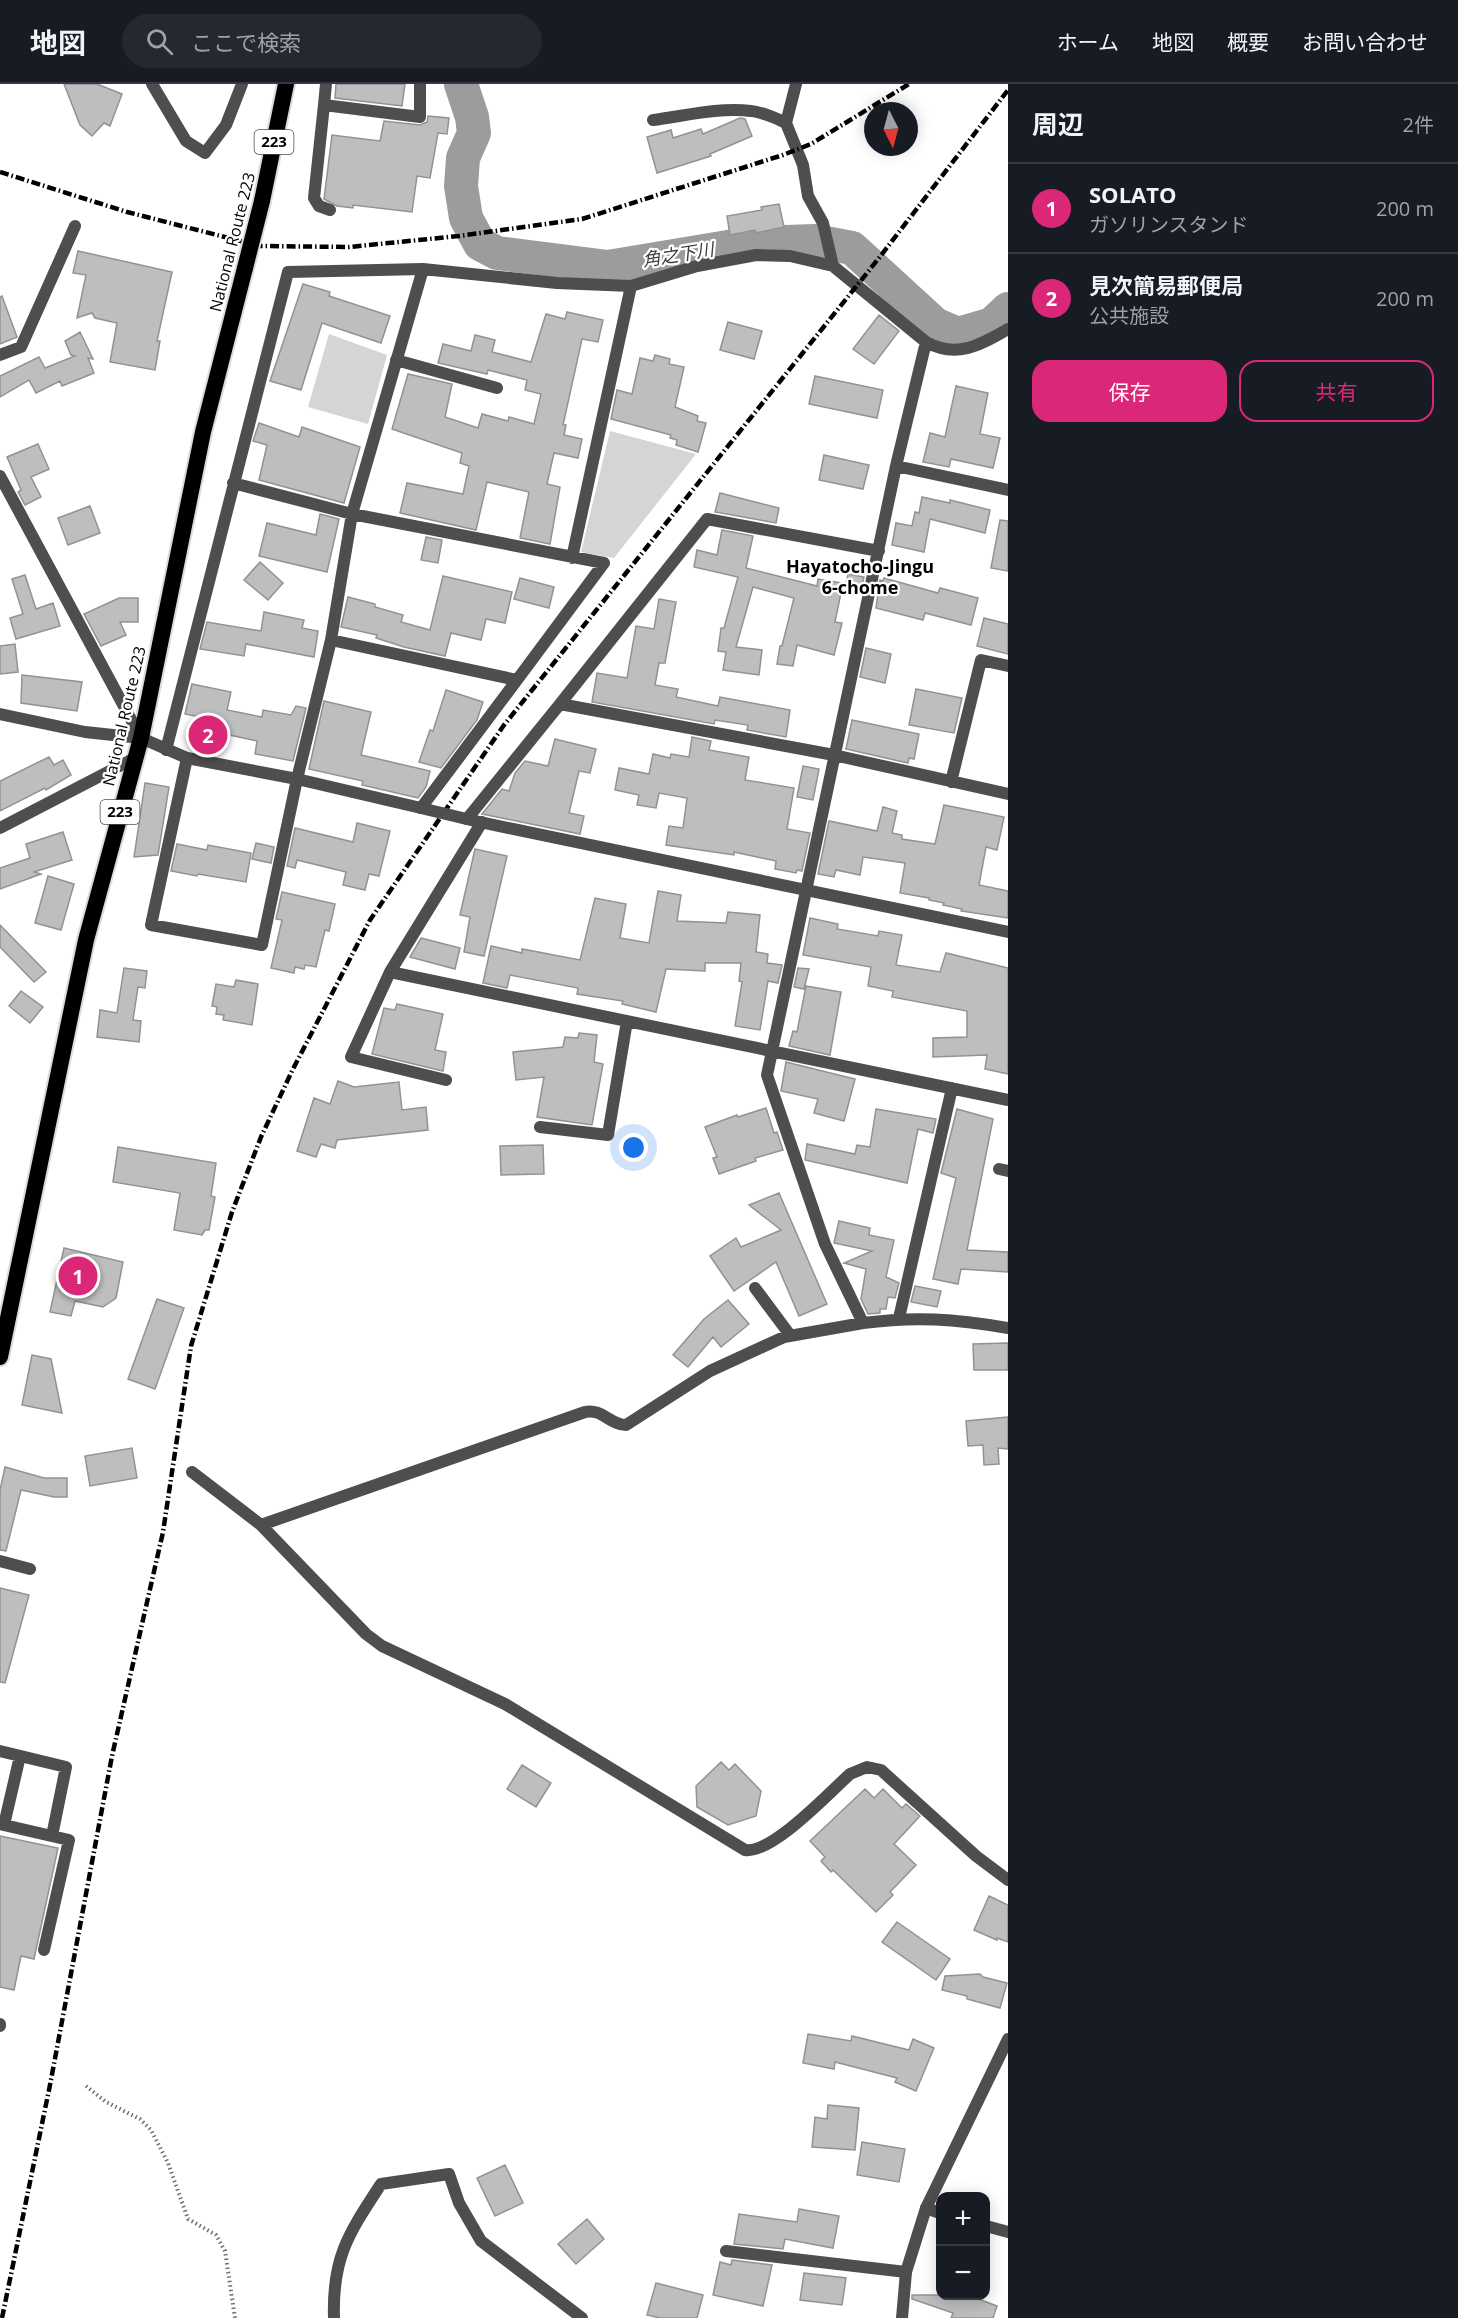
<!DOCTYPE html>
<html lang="ja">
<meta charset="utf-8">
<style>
:root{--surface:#171b24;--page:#242831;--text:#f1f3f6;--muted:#9ea1a6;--line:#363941;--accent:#db2777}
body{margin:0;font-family:"Open Sans","Noto Sans JP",sans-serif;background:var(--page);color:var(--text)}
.controls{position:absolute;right:18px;bottom:18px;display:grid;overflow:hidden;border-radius:12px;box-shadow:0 3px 15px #0003}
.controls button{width:54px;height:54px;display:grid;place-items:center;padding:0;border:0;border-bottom:2px solid var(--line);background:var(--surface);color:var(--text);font:30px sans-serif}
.compass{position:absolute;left:864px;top:18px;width:54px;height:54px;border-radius:50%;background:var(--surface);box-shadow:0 3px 15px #0003;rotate:174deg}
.you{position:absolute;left:634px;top:1064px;width:21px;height:21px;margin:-15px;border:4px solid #fff;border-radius:50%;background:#1a73e8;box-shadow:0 0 0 9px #1a73e833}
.badge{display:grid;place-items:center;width:39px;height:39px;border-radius:50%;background:var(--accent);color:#fff;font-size:20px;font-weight:700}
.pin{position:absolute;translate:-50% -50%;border:3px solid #fff;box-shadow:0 2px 6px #0006}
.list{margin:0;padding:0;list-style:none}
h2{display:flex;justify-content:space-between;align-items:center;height:78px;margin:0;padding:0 24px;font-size:26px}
h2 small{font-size:20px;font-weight:400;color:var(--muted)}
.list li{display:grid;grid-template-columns:39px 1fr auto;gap:18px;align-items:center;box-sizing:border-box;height:90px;padding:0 24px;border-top:2px solid var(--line)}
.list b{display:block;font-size:22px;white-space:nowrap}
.list p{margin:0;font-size:20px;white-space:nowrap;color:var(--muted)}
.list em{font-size:20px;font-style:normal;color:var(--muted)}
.actions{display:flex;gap:12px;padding:18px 24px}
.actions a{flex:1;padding:14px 0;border:2px solid var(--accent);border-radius:18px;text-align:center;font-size:21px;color:var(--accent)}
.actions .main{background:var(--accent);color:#fff}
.icon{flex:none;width:33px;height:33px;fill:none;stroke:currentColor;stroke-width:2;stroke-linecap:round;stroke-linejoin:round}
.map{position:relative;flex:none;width:1008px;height:2234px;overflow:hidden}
header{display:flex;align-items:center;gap:36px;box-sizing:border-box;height:84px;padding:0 30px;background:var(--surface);border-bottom:2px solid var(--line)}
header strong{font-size:28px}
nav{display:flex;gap:33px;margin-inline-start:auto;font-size:21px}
.search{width:420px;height:54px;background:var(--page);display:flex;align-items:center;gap:15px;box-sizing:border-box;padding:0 21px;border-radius:33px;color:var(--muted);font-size:22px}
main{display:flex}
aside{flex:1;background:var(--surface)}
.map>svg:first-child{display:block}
.green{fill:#d5d5d5}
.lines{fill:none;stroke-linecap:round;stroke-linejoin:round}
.river{stroke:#9c9c9c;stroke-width:34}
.building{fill:#bebebe;stroke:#929292;stroke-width:1.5}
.trunk-casing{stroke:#dbdbdb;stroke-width:20}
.path{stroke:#707070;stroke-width:4;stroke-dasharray:1.5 3;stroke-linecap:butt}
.minor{stroke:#4e4e4e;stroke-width:12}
.tertiary{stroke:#4e4e4e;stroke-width:12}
.trunk{stroke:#000;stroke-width:16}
.rail{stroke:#000;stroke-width:4.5;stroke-dasharray:9 3 1.5 3;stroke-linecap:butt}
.trunk-bridge-casing{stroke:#dbdbdb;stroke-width:20;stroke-linecap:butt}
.tertiary-bridge{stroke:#4e4e4e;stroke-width:12}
.trunk-bridge{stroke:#000;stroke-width:16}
.labels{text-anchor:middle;stroke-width:4.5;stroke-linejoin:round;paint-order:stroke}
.shield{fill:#fff;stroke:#4c4c4c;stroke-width:1.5}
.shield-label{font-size:15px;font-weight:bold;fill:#000}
.street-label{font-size:16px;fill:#000;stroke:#fff}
.water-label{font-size:18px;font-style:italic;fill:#3d3d3d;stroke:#fff}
.neighbourhood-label{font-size:18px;font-weight:bold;fill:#000;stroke:#fff}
</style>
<header>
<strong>地図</strong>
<div class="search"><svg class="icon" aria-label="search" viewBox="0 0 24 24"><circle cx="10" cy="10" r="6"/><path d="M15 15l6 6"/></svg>ここで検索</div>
<nav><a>ホーム</a><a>地図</a><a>概要</a><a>お問い合わせ</a></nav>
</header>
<main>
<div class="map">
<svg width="1008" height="2234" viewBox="0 0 1008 2234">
<rect width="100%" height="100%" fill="#fff"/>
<path class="green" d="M329 250 387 271 368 340 308 323Z
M610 347 696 370 614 474 581 468Z"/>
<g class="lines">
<path class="river" d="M461 0 472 33 474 49 463 74 461 102 466 134 480 160 497 169 608 183 752 159 815 157 852 164 935 240 958 250 992 240 1008 225"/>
</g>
<path class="building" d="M64 0H97L122 10 110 42 104 39 92 52 80 41Z
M336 0H405L402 22 335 14Z
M428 32 449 34 447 50 438 49 430 94 417 92 412 128 353 121V124L337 122 324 115 332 51 380 57 384 37 420 41 427 38Z
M740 34 745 35 752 52 710 70 711 72 657 89 647 53 671 46 673 54 701 45 703 50Z
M779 120 784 143 756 149 755 146 730 151 727 132 762 126 761 123Z
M78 167 172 188 157 257H160L155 286 110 278 117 239 95 234 92 229 77 234 86 191 73 189Z
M303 200 330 208 329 212 390 232 381 259 322 239 301 306 270 297Z
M2 212 17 253 0 260V213Z
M567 228 603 236 598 258 582 255 563 341H566L564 351 582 355 578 374 554 369 547 400 560 403 550 460 520 454 529 408 487 398 476 446 400 429 407 399 463 410 469 382 460 379 462 369 392 345 408 290 452 300 445 333 478 344 482 330 508 337 509 333 534 340 541 310 525 306 527 296 488 286 487 290 438 279 443 260 471 267 475 251 495 256 492 268 531 278 546 230 565 235Z
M879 231 899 247 874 280 853 265Z
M728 238 762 247 754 275 720 266Z
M80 248 93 275 88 274 94 289 62 302 60 297 36 309 29 296 0 313V292L39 273 45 284 75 272 71 271 65 257Z
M655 271 670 275 669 280 684 283 675 323 698 332 697 337 706 339 698 368 676 361 677 356 670 354 671 351 611 335 617 306 632 310 640 274 653 277Z
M815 292 883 306 877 334 809 320Z
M956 302 988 309 980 350 1000 354 993 384 951 375 949 383 923 378 930 349 945 353Z
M259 339 299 353 302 343 360 363 344 419 259 396 267 361 253 357Z
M38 360 49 385 31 393 41 413 25 421 18 408 21 406 7 373Z
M824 371 869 381 863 405 819 396Z
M720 409 779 424 776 439 715 428Z
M922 413 950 419V416L990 426 985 449 930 435 924 468 892 461 896 439 912 442 915 428 919 429Z
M90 422 100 449 68 461 58 434Z
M320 430 339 435 327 488 259 472 267 439 316 451Z
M1000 436 1008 437V487L991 484Z
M722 446 753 452 746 484 817 502 818 495 843 499 835 538 842 539 834 571 797 561 793 582 777 580 780 562H782L794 514 753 503 736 563 762 566 759 591 723 586 726 568 718 567 721 544H724L738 493 694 483 697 466 717 471Z
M426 453 442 456 438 479 421 476Z
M260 478 283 499 268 516 244 496Z
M848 490 864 493 861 507 845 504Z
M25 491 36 525 53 519 60 542 16 555 10 534 23 530 12 495Z
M443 492 512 508 505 539 486 535 481 556 451 549 445 572 404 563 376 554 377 551 341 543 348 513 375 520V523L403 531 401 538 430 546Z
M520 494 554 503 549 524 514 515Z
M884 494 938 509 940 504 978 514 971 541 925 529 923 536 876 524 880 496 883 497Z
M119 514H138V538H120L126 551 101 562 84 530Z
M659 515 676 518 665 579H659L655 601 678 605 676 613 718 622 720 613 790 626 786 653 747 646 748 641 715 636 714 640 592 618 597 589 627 594 636 542 654 545Z
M264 528 304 536 302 544 318 547 314 573 246 560 244 572 200 565 207 538 261 547Z
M984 534 1008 540V570L977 562Z
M15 560 18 588 0 590V562Z
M866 564 891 570 885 599 860 593Z
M22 591 82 598 77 627 21 619Z
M192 600 231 608 227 626 262 633 263 626 291 631 296 622 306 624 293 677 255 670 257 657 220 649 217 663 195 658 200 633 185 630Z
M916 605 962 614 954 649 909 641Z
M446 606 483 618 477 636 441 684 419 678 430 646 433 647Z
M324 617 371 628 361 671 430 687 426 703 418 714 362 701 363 697 309 685Z
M852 636 919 650 914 675 909 674 908 679 846 665Z
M692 653 711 657 709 666 749 673 745 696 794 704 787 745 810 749 802 787 797 786 796 789 775 785 776 777 734 768V771L666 761 669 742 683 744 687 714 659 709 656 724 637 721 639 711 615 706 619 684 649 690 653 670 670 674 671 670 689 673Z
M555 655 596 665 590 689 579 687 569 729 584 732 580 750 482 730 502 705 509 707 515 689 525 677 548 682Z
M49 673 54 681 63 676 71 691 46 706 45 704 0 727V697Z
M803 682 819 685 813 716 797 713Z
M145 699 169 703 158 771 134 773Z
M944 721 1004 733 997 766 986 763 979 801 1008 807V834L961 827 962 825 943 821 944 819 929 816V814L900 809 905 779 863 773 860 791 836 786 834 793 818 790 829 737 877 747 883 723 897 727 892 749 902 751V755L935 760Z
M357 739 390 747 379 792 369 790 365 806 343 801 346 788 297 776 295 784 287 782 295 744 353 758Z
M63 748 72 776 34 788 41 790 0 805V784L30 774 26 760Z
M256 759 274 763 271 779 252 775Z
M177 760 207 766 208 761 251 769 246 798 198 790 197 792 171 787Z
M475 765 507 772 484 872 464 868 470 833 460 831Z
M48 792 74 800 61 846 35 839Z
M658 807 681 811 677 837 726 839 728 828 760 831 756 868 768 870 767 879 782 881 778 899 768 897 760 946 735 942 742 898 739 897 741 879H705V887L666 885 656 928 622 920 623 917 577 910 578 904 510 891 507 904 483 899 491 862 522 869V865L580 876 595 814 626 820 620 854 649 859Z
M282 808 335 820 329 847 325 846 316 883 305 881 304 885 295 883 294 889 271 884 282 836 276 835Z
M810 834 838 840 837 845 878 852 879 847 902 851 896 881 940 888 946 869 1008 884V990L985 985 987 971 933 973V954L967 953V927L892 913 893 907 868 902 871 883 803 871Z
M0 841 46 888 34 898 0 863Z
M421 854 460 864 455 885 410 873Z
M124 884 147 887 145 904 138 903 133 936 141 937 139 958 97 953 100 926 117 929Z
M798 884 809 885 804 905 794 903Z
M236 896 258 900 252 941 223 936 224 931 216 930 217 923 212 922 216 900 234 903Z
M806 902 841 908 830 971 789 962 793 947 797 948Z
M21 907 43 923 30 939 9 922Z
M397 920 443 930 435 966 446 968 443 987 372 970 384 924 395 926Z
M579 949 597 951 594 978 603 980 592 1041 537 1033 544 993 516 996 513 968 563 963 565 953 578 954Z
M786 978 855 995 844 1037 814 1029 818 1015 781 1007Z
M338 997 354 1003 399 998 402 1026 426 1023 428 1046 337 1056 335 1064 321 1060 316 1073 297 1067 314 1014 330 1020Z
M766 1024 774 1049 777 1048 783 1066 755 1074 756 1077 719 1090 713 1074 717 1073 705 1043 737 1031 738 1033Z
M876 1025 936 1035 933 1049 918 1045 907 1099 805 1076 807 1060 855 1070 857 1061 870 1063Z
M957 1025 993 1035 967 1166 1008 1168V1188L961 1185 958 1200 933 1195 956 1094 941 1089Z
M543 1061 544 1090 501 1091 500 1062Z
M118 1063 216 1079 211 1112 215 1113 209 1146H205L202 1151 174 1146 180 1109 113 1098Z
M779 1109 827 1220 799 1232 776 1178 734 1207 710 1172 736 1154 741 1163 781 1146 749 1121Z
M839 1137 870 1144 869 1151 894 1156 886 1193 899 1199 895 1214 888 1213 886 1225H880V1229L868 1230 861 1215 866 1185 844 1179 872 1167 834 1159Z
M64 1164 123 1178 116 1214 103 1223 75 1217 71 1232 50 1228Z
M915 1202 941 1207 937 1223 911 1218Z
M157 1215 184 1224 155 1305 128 1295Z
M728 1216 749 1240 721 1263 713 1253 688 1283 673 1271 704 1235Z
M1008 1259V1286H974L973 1260Z
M32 1271 51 1275 62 1329 22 1321Z
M1008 1333V1365L998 1364 999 1380 984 1381 983 1361 968 1362 966 1337Z
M132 1364 137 1394 90 1402 85 1372Z
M5 1383 44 1394H67V1413H54L21 1406 6 1467 0 1466V1406Z
M0 1504 29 1511 5 1599 0 1598Z
M721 1678 729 1686 735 1680 761 1707 756 1732 728 1741 697 1723 696 1702Z
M522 1681 551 1699 536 1723 507 1705Z
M865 1705 874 1714 883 1705 902 1724 906 1720 920 1732 894 1760 916 1781 890 1808 893 1811 876 1828 833 1786 831 1788 821 1777 825 1773 810 1757Z
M0 1752 58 1764 34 1875 21 1872 14 1906 0 1903Z
M989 1812 1008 1821V1858L997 1854V1856L974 1846Z
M897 1838 950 1875 936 1896 882 1858Z
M980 1890 983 1893 1007 1899 1000 1924 967 1915V1912L942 1906 945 1892Z
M808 1950 851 1957 852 1952 909 1966 913 1955 934 1964 916 2007 895 1998 897 1994 835 1978 834 1985 803 1979Z
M828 2021 859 2024 855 2066 812 2063 815 2033 827 2035Z
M862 2058 905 2065 899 2098 857 2091Z
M505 2081 523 2119 495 2132 477 2094Z
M799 2125 839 2132 833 2164 785 2155 783 2165 734 2160 739 2130 797 2138Z
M587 2135 604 2155 576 2180 558 2160Z
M732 2176 772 2181 763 2222 713 2211 720 2178 731 2181Z
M804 2189 846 2194 842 2221 800 2216Z
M656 2199 703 2211 697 2234H660L647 2231Z
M912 2211H968L997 2222 993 2234H951L953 2229 912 2215Z"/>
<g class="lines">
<g class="trunk-casing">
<path id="trunk" d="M262 117 286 0
M0 1273 86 856 141 654 203 348 245 184"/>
</g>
<path class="path" d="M86 2002 106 2018 140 2035 151 2046 168 2079 188 2135 216 2151 225 2167 235 2234"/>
<path class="minor" d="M152 0 186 57 205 69 226 41 242 0
M326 0 324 21 420 33V0
M796 0 786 39 803 81 808 112 823 139 833 182
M324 21 314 114 319 122 330 126
M653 36C684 32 719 23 751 27 763 28 775 34 786 39
M926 258 896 382 767 991 825 1160 863 1239C916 1232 955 1235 1008 1244
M0 271 21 263 75 142
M396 276 497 304
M896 382 1008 406
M0 392 141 654
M233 399 352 430 604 479 517 596 331 556
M879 467 707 435 560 620 834 671 1008 710
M572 474 631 202
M166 666 288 188 423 185 557 199 631 202 697 182 756 171 790 172 833 182 926 258C957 275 980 261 1008 245
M187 674 151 841 262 861 297 695 331 556 352 430 423 185
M951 698 981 576 1008 582
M421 724 517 596
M467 735 560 620
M482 738 390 888 1008 1016
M0 744 133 675
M390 888 351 973 446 996
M540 1043 608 1051 627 937
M999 1085 1008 1087
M755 1204 790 1251
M899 1234 952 1004
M192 1388 261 1441 366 1550 382 1562 505 1620 745 1766C772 1770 829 1709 850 1690L867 1683 881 1686 976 1772 1008 1796
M261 1441 585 1328C602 1324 610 1341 626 1341L710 1287 784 1253 863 1239
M0 1477 30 1485
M0 1667 66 1683 52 1752
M0 1740 69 1756 44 1866
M4 1741 20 1672
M0 1940V1942
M926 2124 940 2129
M986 2142 1008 2148
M726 2167 906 2188
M334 2234C332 2173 349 2149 381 2100L449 2090 459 2119 481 2157 582 2234"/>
<path class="tertiary" d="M0 630 85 648 141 654 187 674 297 695 421 724
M475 737 1008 848
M902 2234 906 2188 926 2124 1008 1955"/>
<use href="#trunk" class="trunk"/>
<path class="rail" d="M0 88 127 128 260 162 349 163 459 152 582 135 783 71 811 60 909 0
M2 2234 50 2001 112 1672 163 1448 191 1262 232 1128 261 1053 292 987 370 836 504 641 879 174 1008 6"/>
<g class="trunk-bridge-casing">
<path id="trunk-bridge" d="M245 184 262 117"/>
</g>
<path class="tertiary-bridge" d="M421 724 475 737"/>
<use href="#trunk-bridge" class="trunk-bridge"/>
</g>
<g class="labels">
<g class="shield">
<rect x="254.5" y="46" width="39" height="24" rx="4.5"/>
<rect x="100.5" y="716" width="39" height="24" rx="4.5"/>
</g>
<g class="shield-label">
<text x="274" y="63">223</text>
<text x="120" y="733">223</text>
</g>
<g class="street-label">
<text transform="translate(232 158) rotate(-76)" y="6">National Route 223</text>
<text transform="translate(124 632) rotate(-77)" y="6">National Route 223</text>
</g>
<g class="water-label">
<text transform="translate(678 171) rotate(-9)" y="6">角之下川</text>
</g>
<g class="neighbourhood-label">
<text x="860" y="489">Hayatocho-Jingu<tspan x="860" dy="21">6-chome</tspan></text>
</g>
</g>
</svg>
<div class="controls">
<button>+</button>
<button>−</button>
</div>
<svg class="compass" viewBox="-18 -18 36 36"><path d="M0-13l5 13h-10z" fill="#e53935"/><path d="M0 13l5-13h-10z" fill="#9ea1a6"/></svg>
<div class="you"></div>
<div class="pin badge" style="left:78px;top:1192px">1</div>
<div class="pin badge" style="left:208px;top:651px">2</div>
</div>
<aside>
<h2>周辺<small>2件</small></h2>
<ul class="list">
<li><span class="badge">1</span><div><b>SOLATO</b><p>ガソリンスタンド</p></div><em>200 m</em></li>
<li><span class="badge">2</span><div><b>見次簡易郵便局</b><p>公共施設</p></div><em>200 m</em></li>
</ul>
<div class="actions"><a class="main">保存</a><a>共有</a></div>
</aside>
</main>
